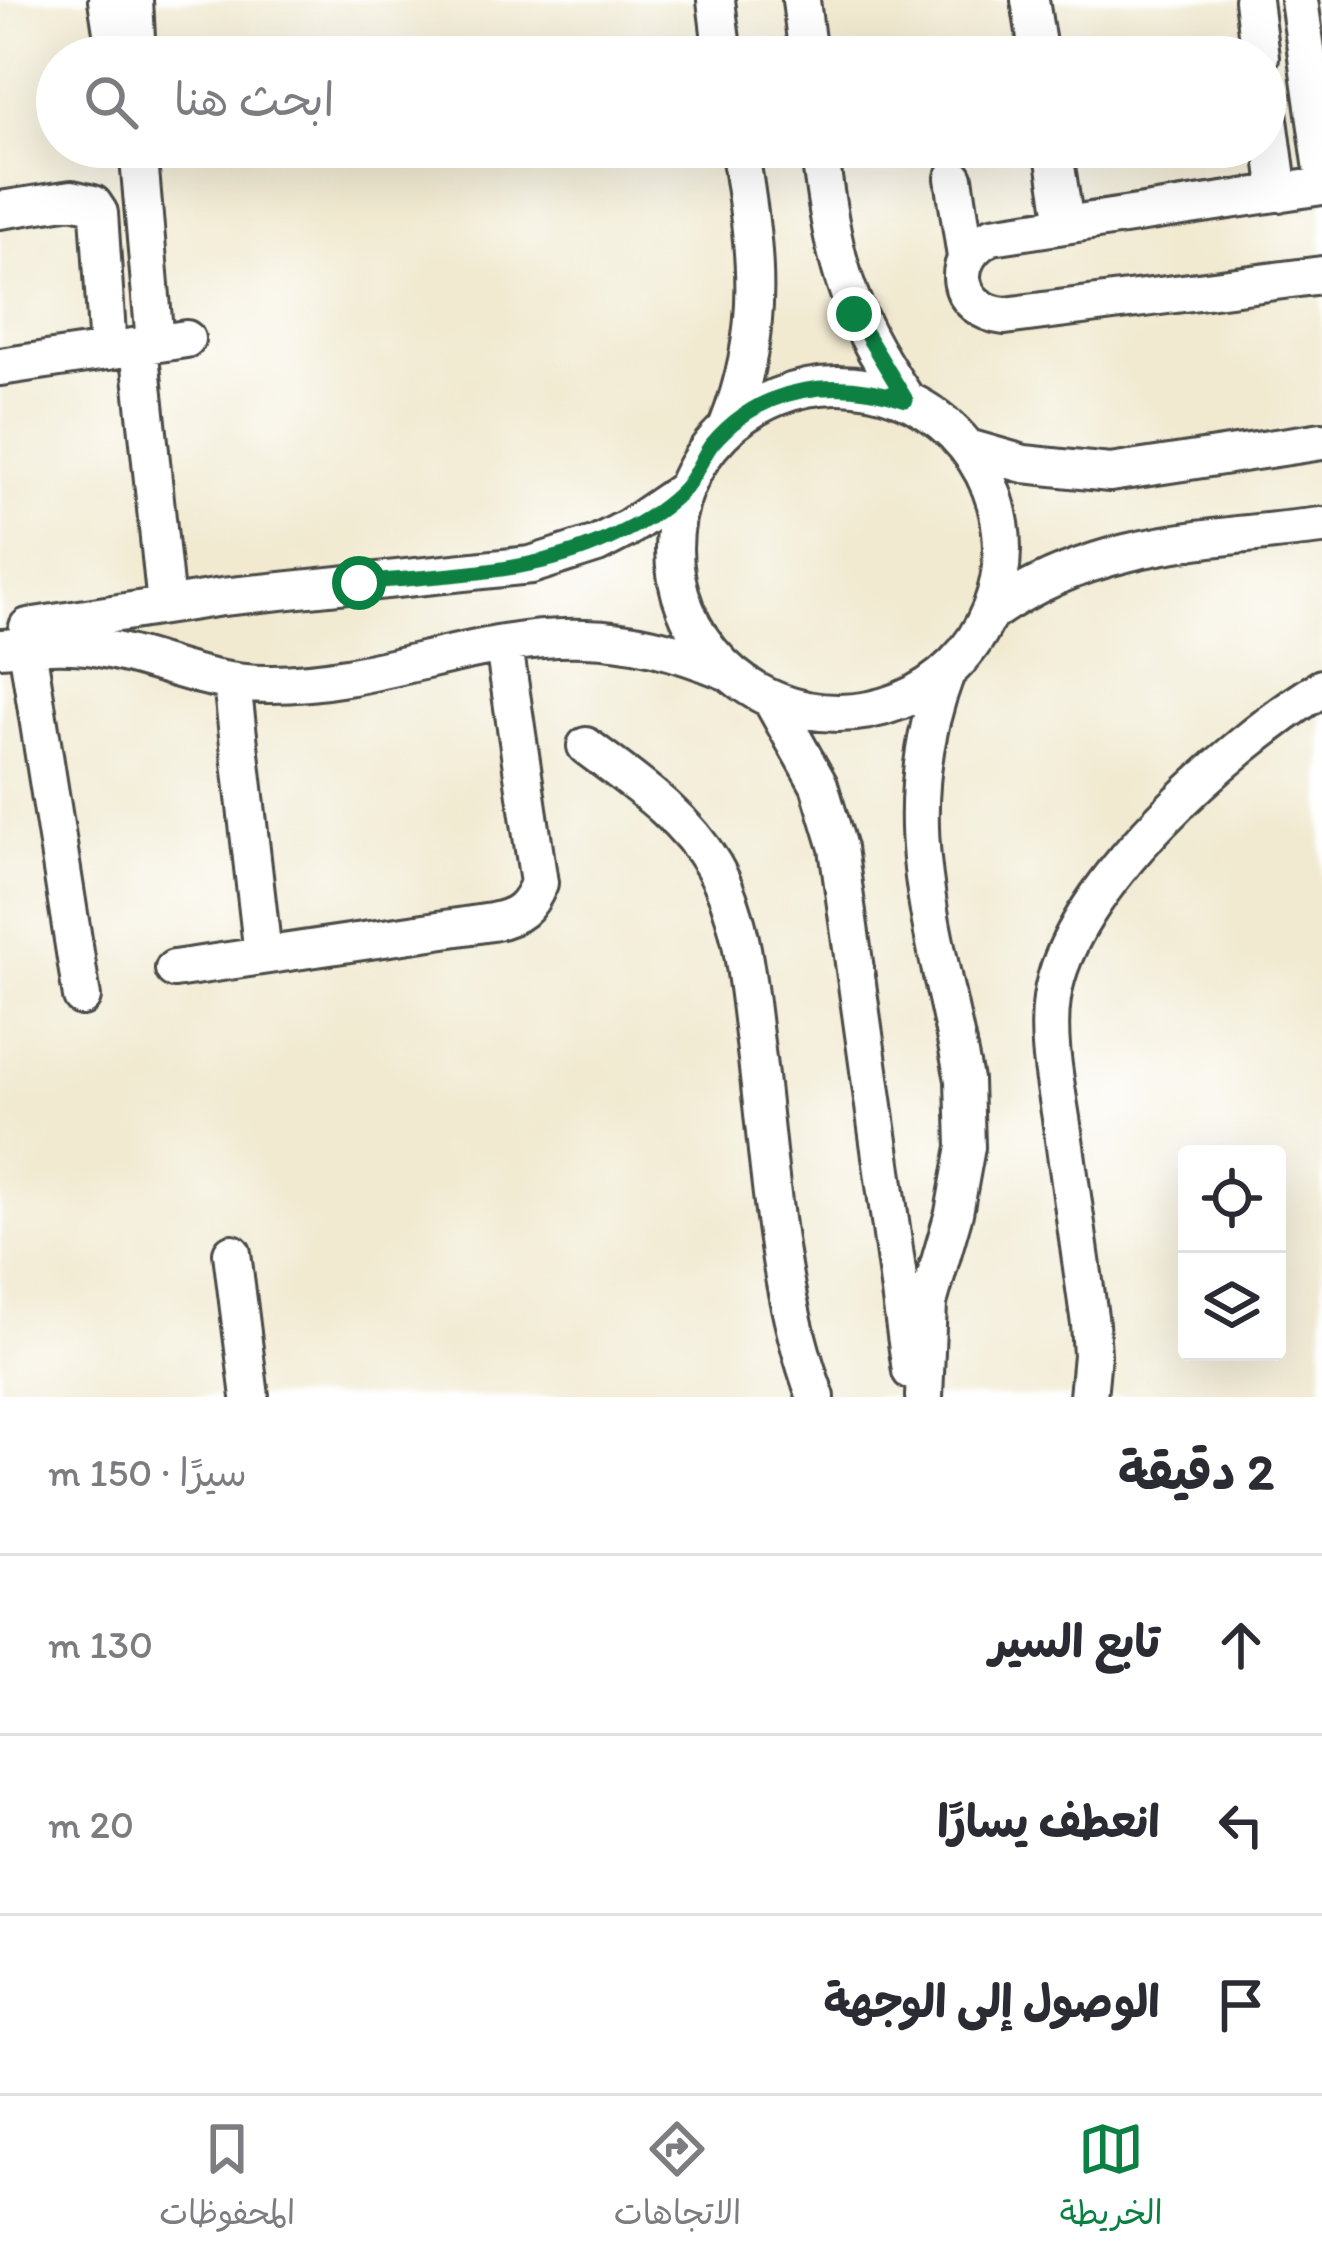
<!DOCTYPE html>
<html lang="ar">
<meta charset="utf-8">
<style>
:root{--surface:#fff;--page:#f2f2f3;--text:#2b2b33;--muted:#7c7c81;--line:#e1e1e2;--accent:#0b8043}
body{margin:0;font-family:Itim,"Playpen Sans Arabic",sans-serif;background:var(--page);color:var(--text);direction:rtl}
.controls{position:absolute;right:36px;bottom:36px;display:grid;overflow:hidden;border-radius:12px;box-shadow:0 12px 48px #0002}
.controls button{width:108px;height:108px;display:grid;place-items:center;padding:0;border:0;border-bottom:3px solid var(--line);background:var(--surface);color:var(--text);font:60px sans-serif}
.stop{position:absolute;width:36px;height:36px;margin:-27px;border:9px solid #0b8043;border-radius:50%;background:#fff}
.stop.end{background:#0b8043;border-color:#fff;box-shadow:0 3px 12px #0008}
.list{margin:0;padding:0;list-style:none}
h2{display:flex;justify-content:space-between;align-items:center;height:156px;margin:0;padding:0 48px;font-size:51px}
h2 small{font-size:39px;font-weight:400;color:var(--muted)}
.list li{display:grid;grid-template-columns:78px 1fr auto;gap:36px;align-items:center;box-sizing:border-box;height:180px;padding:0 48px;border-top:3px solid var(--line)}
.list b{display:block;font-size:45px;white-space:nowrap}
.list em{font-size:39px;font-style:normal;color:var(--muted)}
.icon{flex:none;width:66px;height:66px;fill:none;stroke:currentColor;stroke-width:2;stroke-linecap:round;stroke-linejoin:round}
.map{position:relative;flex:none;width:1322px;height:1397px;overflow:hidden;direction:ltr}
.search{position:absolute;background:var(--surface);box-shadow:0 12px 48px #0002;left:36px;right:36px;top:36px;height:132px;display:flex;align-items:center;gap:30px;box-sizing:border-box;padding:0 42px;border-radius:66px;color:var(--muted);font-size:45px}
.sheet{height:696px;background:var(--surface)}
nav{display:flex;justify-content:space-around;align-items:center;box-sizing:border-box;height:168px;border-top:3px solid var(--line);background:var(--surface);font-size:33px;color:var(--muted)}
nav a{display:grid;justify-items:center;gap:6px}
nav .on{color:var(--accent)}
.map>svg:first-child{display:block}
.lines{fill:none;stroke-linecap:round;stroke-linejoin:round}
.minor-casing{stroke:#494844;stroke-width:42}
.minor{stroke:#fff;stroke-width:36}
.route{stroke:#0b8043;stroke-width:15}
</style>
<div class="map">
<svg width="1322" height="1397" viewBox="0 0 1322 1397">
<rect width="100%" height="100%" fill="#fff"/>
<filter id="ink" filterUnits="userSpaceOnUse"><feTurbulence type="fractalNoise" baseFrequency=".00833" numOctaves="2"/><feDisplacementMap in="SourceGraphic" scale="24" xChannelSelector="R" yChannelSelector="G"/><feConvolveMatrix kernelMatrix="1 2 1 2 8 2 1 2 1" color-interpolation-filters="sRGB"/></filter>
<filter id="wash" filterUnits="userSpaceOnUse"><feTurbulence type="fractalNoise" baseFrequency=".004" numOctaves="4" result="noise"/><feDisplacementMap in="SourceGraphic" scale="48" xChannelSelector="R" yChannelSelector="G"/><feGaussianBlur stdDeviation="2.7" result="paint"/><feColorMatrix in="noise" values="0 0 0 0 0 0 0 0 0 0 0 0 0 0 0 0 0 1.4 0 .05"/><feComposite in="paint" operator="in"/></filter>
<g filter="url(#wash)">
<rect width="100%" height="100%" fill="#f1ead1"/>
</g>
<g filter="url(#ink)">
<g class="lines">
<g class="minor-casing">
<path id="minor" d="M107 0 116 57
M134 0 137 57
M716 0 723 57
M801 0 808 57
M1030 0 1039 57
M1253 0 1260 57
M1299 0 1322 163
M1265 90 1279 193
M138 147 155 343
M819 147C833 257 843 306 906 399
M1053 147 1065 224
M954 178 966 257
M1322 186 992 236C946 257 955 311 1005 316L1322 275
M0 210 72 199 93 204 99 213 108 351
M139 346 166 605
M0 367 186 339
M674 549a164 164 0 1 1 328 0a164 164 0 1 1-328 0Z
M727 428C767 327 756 251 739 147
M968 448 1024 464 1110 473 1322 441
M989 614C1092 541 1201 540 1322 526
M28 627 222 597 531 565 597 544 628 528 685 489
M27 647 82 997
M0 648C33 646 67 642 100 648 162 659 201 684 269 684 376 685 478 634 585 638 634 639 681 652 726 671
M232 683 263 955
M771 699 819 785 838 848 911 1371
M586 746C632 781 683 814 713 865 744 919 747 983 755 1043 770 1160 774 1286 816 1397
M174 969 492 922C518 917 529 908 539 883L504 646
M232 1253 250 1397
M924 1397 928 1303 954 1213 966 1147 964 1080C937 934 890 819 946 673
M1088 1397 1092 1355 1090 1324C1081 1258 1071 1192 1062 1125 1056 1084 1046 1040 1052 998 1067 889 1231 744 1322 688"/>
</g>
<use href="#minor" class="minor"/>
</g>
</g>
<g class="lines" filter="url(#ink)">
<path class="route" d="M359 583C438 575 522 575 596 544 625 532 660 514 682 491 695 479 701 458 712 444 762 385 836 376 906 400L854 314"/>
</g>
</svg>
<div class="controls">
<button><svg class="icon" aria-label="locate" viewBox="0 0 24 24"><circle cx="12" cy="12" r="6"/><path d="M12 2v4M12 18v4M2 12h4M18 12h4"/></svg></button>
<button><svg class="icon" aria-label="layers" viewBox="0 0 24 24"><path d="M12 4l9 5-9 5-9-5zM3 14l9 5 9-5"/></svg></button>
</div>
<div class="stop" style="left:359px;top:583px"></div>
<div class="stop end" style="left:854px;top:314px"></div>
<div class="search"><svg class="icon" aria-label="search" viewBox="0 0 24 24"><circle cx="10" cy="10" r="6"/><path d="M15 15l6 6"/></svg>ابحث هنا</div>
</div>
<section class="sheet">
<h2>2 دقيقة<small>سيرًا · 150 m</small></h2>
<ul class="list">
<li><svg class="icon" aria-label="ahead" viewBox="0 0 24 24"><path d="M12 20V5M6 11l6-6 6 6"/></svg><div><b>تابع السير</b></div><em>130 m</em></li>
<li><svg class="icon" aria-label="left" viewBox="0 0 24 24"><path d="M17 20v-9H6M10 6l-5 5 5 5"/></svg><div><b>انعطف يسارًا</b></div><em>20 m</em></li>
<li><svg class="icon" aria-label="arrive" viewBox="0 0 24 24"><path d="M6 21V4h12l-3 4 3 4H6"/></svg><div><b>الوصول إلى الوجهة</b></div></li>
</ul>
</section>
<nav>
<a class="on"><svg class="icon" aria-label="map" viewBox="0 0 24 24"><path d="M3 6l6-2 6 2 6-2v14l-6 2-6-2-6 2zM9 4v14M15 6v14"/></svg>الخريطة</a>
<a><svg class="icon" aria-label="directions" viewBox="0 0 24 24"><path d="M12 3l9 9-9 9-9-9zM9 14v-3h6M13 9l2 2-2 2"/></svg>الاتجاهات</a>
<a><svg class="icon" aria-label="saved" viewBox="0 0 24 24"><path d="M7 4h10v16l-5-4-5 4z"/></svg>المحفوظات</a>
</nav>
